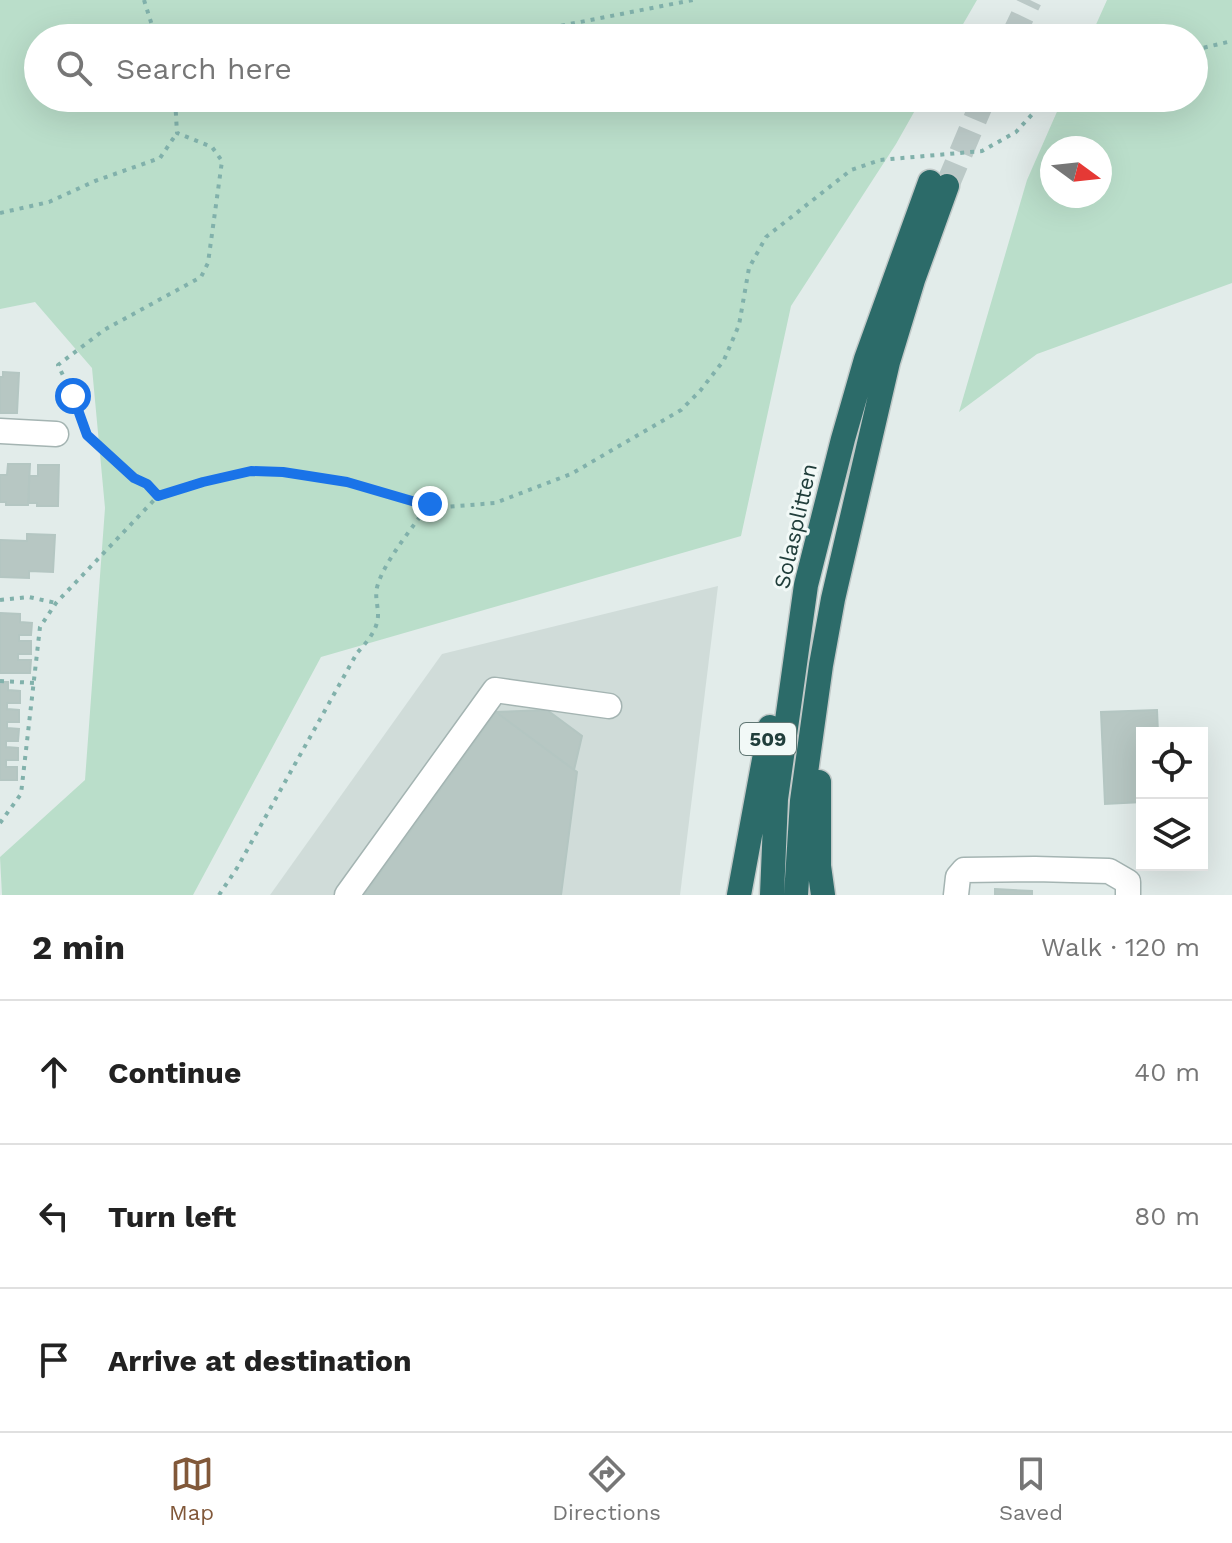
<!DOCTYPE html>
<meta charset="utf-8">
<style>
:root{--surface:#fff;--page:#f2f2f2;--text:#222;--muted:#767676;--line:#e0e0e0;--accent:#815839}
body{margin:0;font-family:"Work Sans",sans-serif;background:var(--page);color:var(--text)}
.controls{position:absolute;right:24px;bottom:24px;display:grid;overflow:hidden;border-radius:0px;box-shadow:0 8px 32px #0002}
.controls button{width:72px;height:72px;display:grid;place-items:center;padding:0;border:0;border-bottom:2px solid var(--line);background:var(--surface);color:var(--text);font:40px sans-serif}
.compass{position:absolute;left:1040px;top:136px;width:72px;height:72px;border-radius:50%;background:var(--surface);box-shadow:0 8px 32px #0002;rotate:105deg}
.stop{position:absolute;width:24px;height:24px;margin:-18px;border:6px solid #1a73e8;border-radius:50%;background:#fff}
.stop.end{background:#1a73e8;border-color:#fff;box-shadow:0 2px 8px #0008}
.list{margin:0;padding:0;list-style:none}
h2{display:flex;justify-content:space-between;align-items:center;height:104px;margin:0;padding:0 32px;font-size:34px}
h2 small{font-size:26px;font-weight:400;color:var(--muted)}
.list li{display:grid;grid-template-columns:52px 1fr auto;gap:24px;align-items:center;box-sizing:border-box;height:144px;padding:0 32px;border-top:2px solid var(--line)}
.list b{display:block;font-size:30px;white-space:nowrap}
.list em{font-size:26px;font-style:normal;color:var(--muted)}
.icon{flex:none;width:44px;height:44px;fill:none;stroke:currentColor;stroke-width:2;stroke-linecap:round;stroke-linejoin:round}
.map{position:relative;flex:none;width:1232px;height:895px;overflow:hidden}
.search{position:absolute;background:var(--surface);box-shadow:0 8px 32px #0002;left:24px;right:24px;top:24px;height:88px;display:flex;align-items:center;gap:20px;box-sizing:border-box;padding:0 28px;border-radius:44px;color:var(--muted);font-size:30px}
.sheet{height:536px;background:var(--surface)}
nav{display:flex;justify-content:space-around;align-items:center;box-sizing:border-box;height:112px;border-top:2px solid var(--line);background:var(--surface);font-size:22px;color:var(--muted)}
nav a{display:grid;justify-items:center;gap:4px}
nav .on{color:var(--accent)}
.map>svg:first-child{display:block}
.built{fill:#d0dcd9}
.green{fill:#badeca;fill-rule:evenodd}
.building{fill:#b7c7c3;stroke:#b4c6c2;stroke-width:2}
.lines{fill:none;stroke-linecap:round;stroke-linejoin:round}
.highway-tunnel{stroke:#bbc9c7;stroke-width:24;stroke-dasharray:24 12;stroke-linecap:butt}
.minor-casing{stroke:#a4b4b2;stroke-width:27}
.highway-casing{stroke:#c1c9c8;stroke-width:27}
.path{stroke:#81b1ab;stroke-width:4;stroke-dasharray:4 6;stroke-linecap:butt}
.minor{stroke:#fff;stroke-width:24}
.highway{stroke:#2c6b69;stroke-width:24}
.route{stroke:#1a73e8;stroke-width:10}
.labels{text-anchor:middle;stroke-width:6;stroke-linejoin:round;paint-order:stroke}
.shield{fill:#f2f9f7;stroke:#607673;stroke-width:2}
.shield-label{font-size:20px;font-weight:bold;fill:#213e3b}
.street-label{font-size:22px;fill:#213e3b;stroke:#f2f9f7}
</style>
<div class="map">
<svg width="1232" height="895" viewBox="0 0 1232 895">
<rect width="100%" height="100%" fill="#e2ecea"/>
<path class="built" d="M718 586 680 895H270L442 654Z"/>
<path class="green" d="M0 0H977L955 38H38V98H922L896 144 791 306 741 536 321 657 193 895H2L0 857 85 780 105 508 92 368 35 302 0 309Z
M1107 0H1232V283L1037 354 959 412 1027 180 1063 98H1194V38H1090ZM1052 148H1100V196H1052Z"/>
<path class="building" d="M3 372 19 373 17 413H0V377H3Z
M8 464H30L28 505H6V502H0V475H7Z
M38 465H59L58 506H37V503H29V476H38Z
M27 534 55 535 53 572 29 571V578L0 577V540L27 541Z
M0 613 20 614V622L32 623 31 635H19V641H31V654H18V660H31L30 673H0Z
M0 682H8V690L20 691V703H7V709L19 710V722H7V728L19 729 18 741H6V747L18 748V760H6V767H17V780H0Z
M547 710 582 736 574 770 496 712Z
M1157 710 1158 733H1142V802L1105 804 1101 712Z
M496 712 577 772 561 895H364Z
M995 889 1032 891V895H995Z"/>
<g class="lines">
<path class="highway-tunnel" d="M1012 38 1030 0
M947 186 984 98"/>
<g class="minor-casing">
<path id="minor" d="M0 431 56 434
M347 895 495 690 609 706
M956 895 958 877 964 870 1035 869 1109 871 1128 882V895"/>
</g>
<g class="highway-casing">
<path id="highway" d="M819 782V866L823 895
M739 895 770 727
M772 895 776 799 806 585 843 439 866 359 930 182
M796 895 802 801 821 665 833 599 888 362 913 280 947 186"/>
</g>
<path class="path" d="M144 0 156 38
M462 38 534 31 693 0
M1194 50 1232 41
M0 213 49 202 95 181 160 158 177 133
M158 496 203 482 251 471 283 472 347 482 412 501 445 507 495 503 571 474 681 410 700 391 724 360 739 325 749 268 766 237 851 170 880 160 982 151 1016 132 1047 98
M0 600 29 597 56 603
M0 681 35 683
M0 823 21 794 40 627 56 603 158 496 147 484 134 478 87 435 73 396 58 365 104 330 201 277 208 263 222 161 212 147 177 133 175 98
M219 895 237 868 357 653C366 643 378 630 378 615 378 604 374 595 378 584 386 559 414 526 429 504"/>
<use href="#minor" class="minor"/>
<use href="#highway" class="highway"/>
</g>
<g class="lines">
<path class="route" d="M73 396 87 435 134 478 147 484 158 496 203 482 251 471 283 472 347 482 412 501 430 504"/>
</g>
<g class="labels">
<rect class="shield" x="740" y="723" width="56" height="32" rx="6"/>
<g class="shield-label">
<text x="768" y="746">509</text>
</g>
<g class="street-label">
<text transform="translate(795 526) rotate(-77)" y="8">Solasplitten</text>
</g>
</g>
</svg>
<div class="controls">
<button><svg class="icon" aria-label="locate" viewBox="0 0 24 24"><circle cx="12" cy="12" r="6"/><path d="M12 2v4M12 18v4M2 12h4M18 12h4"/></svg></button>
<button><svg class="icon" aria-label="layers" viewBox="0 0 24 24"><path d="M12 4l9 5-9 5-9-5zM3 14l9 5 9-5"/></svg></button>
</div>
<svg class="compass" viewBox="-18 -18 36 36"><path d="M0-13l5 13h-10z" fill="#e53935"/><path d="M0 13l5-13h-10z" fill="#767676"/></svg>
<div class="stop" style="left:73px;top:396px"></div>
<div class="stop end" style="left:430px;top:504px"></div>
<div class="search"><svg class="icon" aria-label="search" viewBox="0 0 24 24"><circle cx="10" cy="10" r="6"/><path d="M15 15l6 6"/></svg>Search here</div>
</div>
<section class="sheet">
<h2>2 min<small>Walk · 120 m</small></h2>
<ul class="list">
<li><svg class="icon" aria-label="ahead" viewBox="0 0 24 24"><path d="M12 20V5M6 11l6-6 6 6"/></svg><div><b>Continue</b></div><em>40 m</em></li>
<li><svg class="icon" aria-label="left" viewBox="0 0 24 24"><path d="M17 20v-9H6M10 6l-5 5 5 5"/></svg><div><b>Turn left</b></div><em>80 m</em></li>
<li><svg class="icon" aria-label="arrive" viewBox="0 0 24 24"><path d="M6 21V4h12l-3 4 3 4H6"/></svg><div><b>Arrive at destination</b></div></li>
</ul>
</section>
<nav>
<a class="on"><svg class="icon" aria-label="map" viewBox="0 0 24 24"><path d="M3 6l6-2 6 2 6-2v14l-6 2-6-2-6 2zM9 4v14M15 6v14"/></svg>Map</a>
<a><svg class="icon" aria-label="directions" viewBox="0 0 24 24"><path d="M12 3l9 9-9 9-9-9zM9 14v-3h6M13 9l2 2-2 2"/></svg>Directions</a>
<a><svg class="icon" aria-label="saved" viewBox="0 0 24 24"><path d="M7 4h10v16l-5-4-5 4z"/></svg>Saved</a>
</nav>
